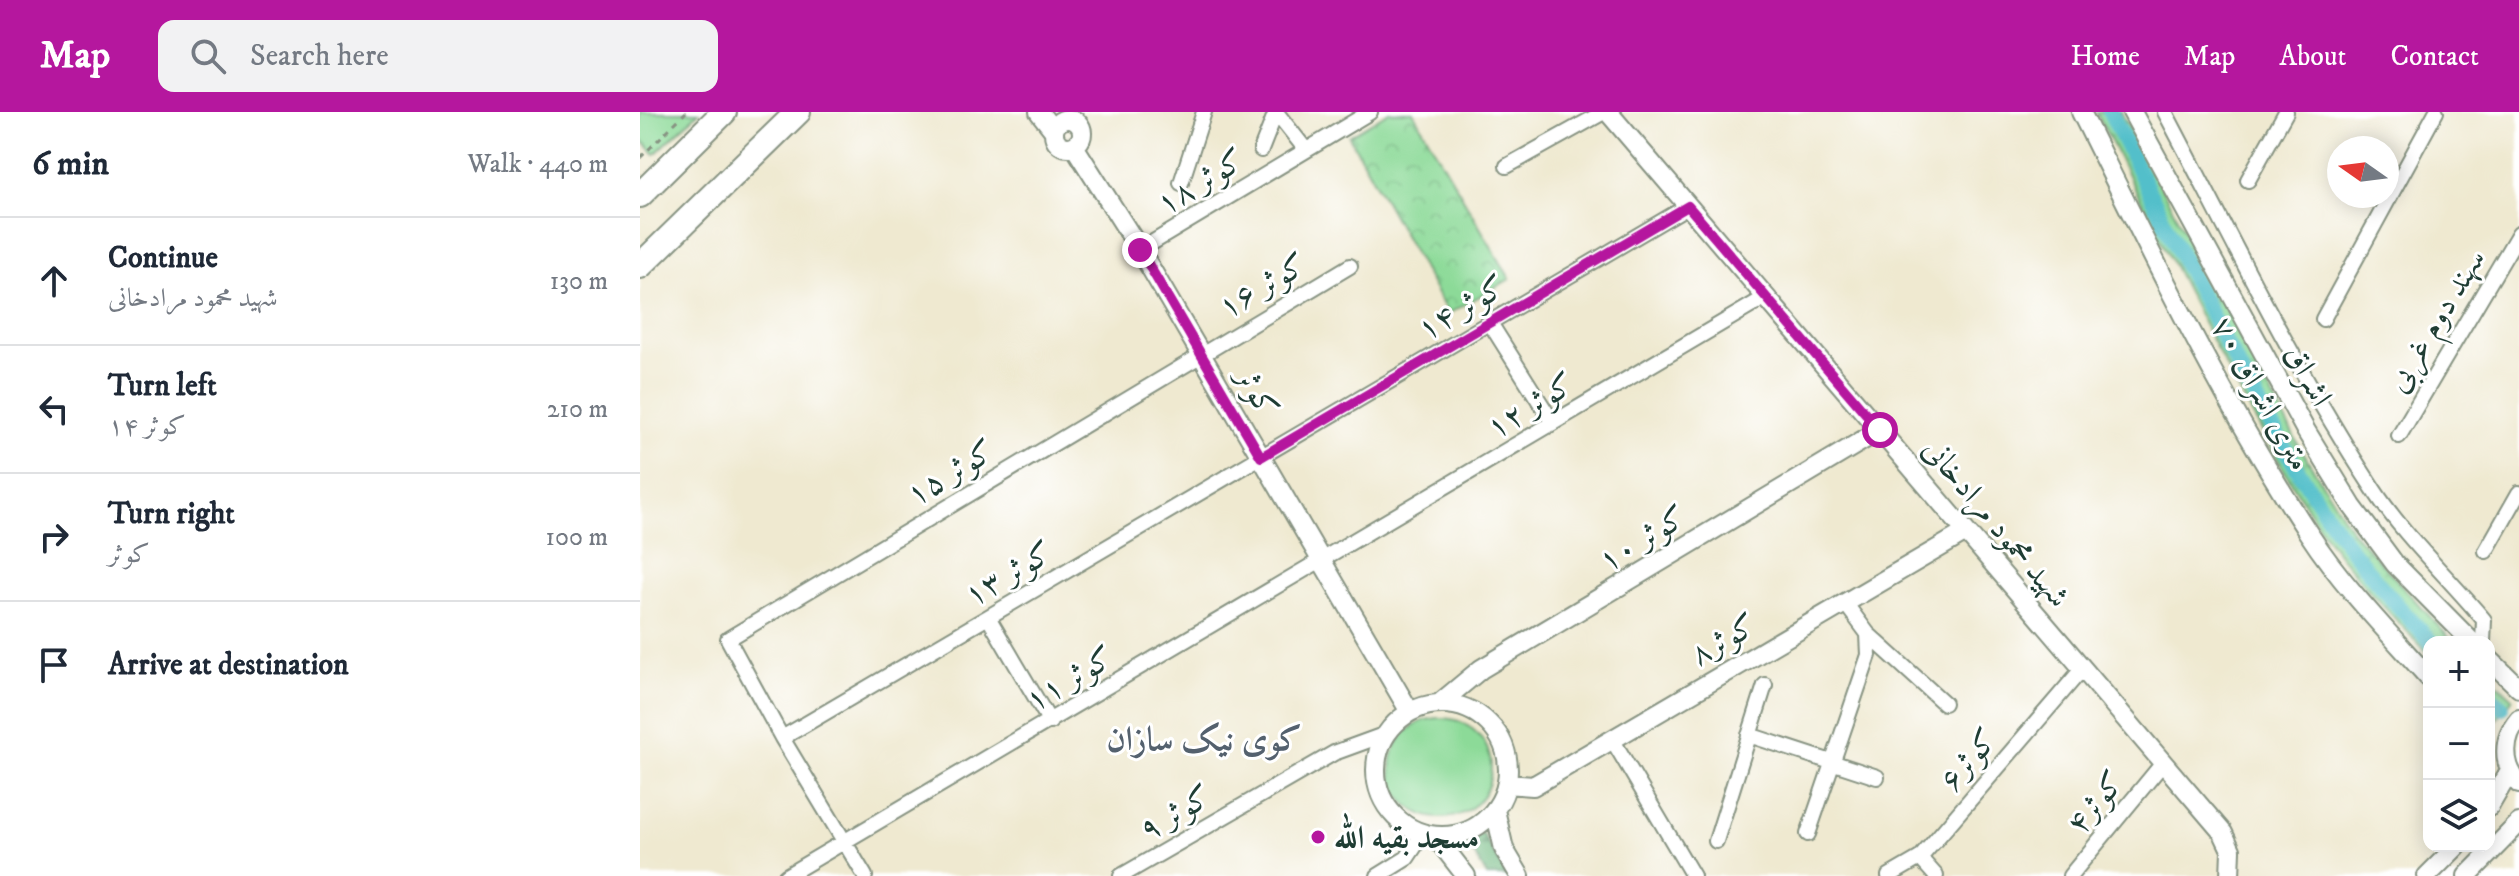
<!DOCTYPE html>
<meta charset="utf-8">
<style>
:root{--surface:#fff;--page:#f2f2f3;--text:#1f2937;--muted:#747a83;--line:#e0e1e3;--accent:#b5179e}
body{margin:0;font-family:"IM FELL DW Pica",Amiri,serif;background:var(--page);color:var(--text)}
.controls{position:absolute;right:24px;bottom:24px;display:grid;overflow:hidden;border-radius:16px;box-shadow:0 4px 20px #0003}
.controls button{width:72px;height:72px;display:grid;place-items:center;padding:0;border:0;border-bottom:2px solid var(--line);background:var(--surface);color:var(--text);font:40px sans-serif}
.compass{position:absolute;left:1687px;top:24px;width:72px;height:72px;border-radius:50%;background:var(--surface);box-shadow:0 4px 20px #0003;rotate:284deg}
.stop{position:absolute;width:24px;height:24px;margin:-18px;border:6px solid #b5179e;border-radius:50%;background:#fff}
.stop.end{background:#b5179e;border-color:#fff;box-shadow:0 2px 8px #0008}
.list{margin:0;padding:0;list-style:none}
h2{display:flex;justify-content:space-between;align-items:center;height:104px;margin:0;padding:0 32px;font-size:34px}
h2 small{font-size:26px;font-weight:400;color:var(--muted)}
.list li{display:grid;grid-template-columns:52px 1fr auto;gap:24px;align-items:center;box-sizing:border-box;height:128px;padding:0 32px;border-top:2px solid var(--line)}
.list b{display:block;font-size:30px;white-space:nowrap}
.list p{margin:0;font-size:26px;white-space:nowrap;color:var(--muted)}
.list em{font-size:26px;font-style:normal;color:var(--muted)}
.icon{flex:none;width:44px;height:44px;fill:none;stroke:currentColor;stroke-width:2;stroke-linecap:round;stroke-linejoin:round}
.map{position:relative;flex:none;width:1879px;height:764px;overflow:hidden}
header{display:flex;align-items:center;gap:48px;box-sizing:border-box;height:112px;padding:0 40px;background:var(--accent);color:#fff}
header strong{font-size:38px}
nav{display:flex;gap:44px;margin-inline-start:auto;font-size:28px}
.search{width:560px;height:72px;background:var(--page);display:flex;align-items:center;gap:20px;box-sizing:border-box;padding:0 28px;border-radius:16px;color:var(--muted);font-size:30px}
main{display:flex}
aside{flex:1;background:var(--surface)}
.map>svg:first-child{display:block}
.grass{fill:#8cda98;stroke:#568c66;stroke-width:2}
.forest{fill:url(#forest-firs);stroke:#487c5a;stroke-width:2}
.park{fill:url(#park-crowns);stroke:#568c66;stroke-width:2}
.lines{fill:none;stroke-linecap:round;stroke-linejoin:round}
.canal{stroke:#52bfca;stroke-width:16}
.street-casing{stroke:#879382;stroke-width:18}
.secondary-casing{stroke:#879382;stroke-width:22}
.highway-casing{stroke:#879382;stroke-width:28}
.path{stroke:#879382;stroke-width:3;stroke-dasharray:6 6;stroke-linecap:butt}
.street{stroke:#fff;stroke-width:14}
.secondary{stroke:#fff;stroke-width:18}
.highway{stroke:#fff;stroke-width:24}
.route{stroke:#b5179e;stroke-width:10}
.poi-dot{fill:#b5179e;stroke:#fff;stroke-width:3}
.labels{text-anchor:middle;stroke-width:6;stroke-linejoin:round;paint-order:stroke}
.street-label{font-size:32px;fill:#1f3d34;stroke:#fff}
.poi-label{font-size:32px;font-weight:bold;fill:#1f3d34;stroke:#fff;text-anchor:start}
.neighbourhood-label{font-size:34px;font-weight:bold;fill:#54616e;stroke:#fff}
</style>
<header>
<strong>Map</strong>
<div class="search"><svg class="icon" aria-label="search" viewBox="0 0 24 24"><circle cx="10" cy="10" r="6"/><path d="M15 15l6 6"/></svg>Search here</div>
<nav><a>Home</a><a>Map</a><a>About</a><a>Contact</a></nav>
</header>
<main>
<aside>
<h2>6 min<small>Walk · 440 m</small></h2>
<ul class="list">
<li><svg class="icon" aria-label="ahead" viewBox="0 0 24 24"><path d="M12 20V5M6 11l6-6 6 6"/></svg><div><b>Continue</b><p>شهید محمود مرادخانی</p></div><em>130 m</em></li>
<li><svg class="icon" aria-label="left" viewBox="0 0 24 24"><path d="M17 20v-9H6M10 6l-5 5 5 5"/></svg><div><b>Turn left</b><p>کوثر ۱۴</p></div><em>210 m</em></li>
<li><svg class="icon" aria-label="right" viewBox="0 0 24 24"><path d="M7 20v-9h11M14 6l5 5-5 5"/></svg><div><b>Turn right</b><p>کوثر</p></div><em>100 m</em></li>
<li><svg class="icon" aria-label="arrive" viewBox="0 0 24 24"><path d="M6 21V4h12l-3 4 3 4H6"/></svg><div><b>Arrive at destination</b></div></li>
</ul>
</aside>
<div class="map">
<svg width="1879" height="764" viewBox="0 0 1879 764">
<defs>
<pattern id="forest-firs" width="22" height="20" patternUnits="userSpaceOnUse" patternTransform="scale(2)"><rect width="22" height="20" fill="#71ba80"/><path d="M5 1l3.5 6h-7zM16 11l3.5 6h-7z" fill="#5c986a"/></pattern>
<pattern id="park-crowns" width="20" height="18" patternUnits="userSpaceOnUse" patternTransform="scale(2)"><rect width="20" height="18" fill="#8cda98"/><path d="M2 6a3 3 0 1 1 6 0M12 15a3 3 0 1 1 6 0" fill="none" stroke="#78bc84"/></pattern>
</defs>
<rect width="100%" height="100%" fill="#fff"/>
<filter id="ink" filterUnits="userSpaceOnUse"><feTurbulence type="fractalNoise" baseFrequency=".0125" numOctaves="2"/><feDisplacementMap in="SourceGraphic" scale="16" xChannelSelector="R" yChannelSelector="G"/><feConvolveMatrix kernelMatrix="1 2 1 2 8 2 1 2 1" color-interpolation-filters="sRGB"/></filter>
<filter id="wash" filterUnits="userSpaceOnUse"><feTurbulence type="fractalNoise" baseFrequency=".006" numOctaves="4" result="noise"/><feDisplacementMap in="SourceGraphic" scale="32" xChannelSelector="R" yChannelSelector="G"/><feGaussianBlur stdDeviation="1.8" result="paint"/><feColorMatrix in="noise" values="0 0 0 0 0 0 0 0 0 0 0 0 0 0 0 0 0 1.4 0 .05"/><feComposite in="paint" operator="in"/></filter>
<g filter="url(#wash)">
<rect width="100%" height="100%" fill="#efe9d0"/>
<path class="grass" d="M0 0H59L15 42 0 26Z
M751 656a50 50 0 1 1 100 0a50 50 0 1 1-100 0Z"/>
<path class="forest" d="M842 721 867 764H847L827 730Z"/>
<path class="park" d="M749 0H773L870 167 808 202 709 24Z
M1456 0H1481L1659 334 1712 419 1813 530H1789V542C1750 502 1709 460 1678 413 1594 282 1527 138 1456 0Z
M1849 564 1873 586 1857 607 1849 600Z"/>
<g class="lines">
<path class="canal" d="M1470 0C1538 138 1604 279 1690 408 1719 452 1755 491 1791 530
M1849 584 1862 595"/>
</g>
</g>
<g filter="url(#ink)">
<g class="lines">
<g class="street-casing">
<path id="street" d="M636 0 666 38
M1525 0C1592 127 1655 258 1734 378 1764 424 1808 465 1844 508L1843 530
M621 38 636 0
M867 54 964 0
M1608 68 1646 0
M541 71 564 0
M500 138 730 0
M1683 207 1796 0
M850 211 913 311
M1759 324 1879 121
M1846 439 1879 381
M348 505 410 610
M1228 522 1304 591
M1109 623 1237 665
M142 626 1048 94
M972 627 1053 764
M1168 722 1229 543 1228 522 1205 491
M1076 729 1125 573
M1280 746 1296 764
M146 764 1126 185
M225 764 142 626 88 527 710 154
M481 764 694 641 746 622
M738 764 767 746 783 722
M1249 764 1280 746 1443 556
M1430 764 1523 651"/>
</g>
<g class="secondary-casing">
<path id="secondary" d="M399 0 414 19
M968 0 1583 721 1591 738 1590 764
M1441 0C1512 143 1581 288 1669 422 1703 474 1747 519 1789 566
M1492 0 1666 319 1712 394 1755 452 1832 530
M414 21a14 14 0 1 1 28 0a14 14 0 1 1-28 0Z
M434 34 500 138 770 600
M1849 547 1879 576
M800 591 841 557 1240 318
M736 658a66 66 0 1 1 132 0a66 66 0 1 1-132 0Z
M1879 607C1862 627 1862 652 1879 672
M867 672 893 674 1326 420
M1849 695 1870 659
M855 698 864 737 880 764
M795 724 826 764
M1787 764 1817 734
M1827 764 1879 711"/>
</g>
<g class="highway-casing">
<path id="highway" d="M0 83 84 0
M0 154 158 0"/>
</g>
<path class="path" d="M0 46 46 0"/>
<use href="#street" class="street"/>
<use href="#secondary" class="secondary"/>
<use href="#highway" class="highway"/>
</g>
</g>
<g class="lines" filter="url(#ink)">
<path class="route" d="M500 138 621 345 1048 94 1240 318"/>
</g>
<circle class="poi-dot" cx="678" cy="725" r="8"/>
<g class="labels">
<g class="street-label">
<text transform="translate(560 69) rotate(-31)" y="11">کوثر ۱۸</text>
<text transform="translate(622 173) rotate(-30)" y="11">کوثر ۱۶</text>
<text transform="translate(821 195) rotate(-30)" y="11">کوثر ۱۴</text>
<text transform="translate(1795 208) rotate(-59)" y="11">سهند دوم غربی</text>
<text transform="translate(1669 263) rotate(61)" y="11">اشراق</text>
<text transform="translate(618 280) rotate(60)" y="11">کوثر</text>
<text transform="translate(1622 281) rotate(61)" y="11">۷۰ متری اشراق</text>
<text transform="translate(890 293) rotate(-31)" y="11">کوثر ۱۲</text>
<text transform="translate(310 360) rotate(-31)" y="11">۱۵ کوثر</text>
<text transform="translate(1357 410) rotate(50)" y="11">شهید محمود مرادخانی</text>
<text transform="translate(1002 426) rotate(-31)" y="11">کوثر ۱۰</text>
<text transform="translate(368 461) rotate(-30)" y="11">کوثر ۱۳</text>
<text transform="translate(1083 527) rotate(-30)" y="11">کوثر۸</text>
<text transform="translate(429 566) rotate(-30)" y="11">کوثر ۱۱</text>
<text transform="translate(1328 647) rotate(-49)" y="11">کوثر۶</text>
<text transform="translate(1455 690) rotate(-50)" y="11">کوثر۴</text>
<text transform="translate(535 700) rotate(-30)" y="11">کوثر ۹</text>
</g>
<g class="poi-label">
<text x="694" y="736">مسجد بقیه الله</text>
</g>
<g class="neighbourhood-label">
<text x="564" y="638">کوی نیک سازان</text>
</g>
</g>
</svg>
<div class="controls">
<button>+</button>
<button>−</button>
<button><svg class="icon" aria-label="layers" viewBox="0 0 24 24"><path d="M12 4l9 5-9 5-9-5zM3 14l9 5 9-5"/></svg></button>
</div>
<svg class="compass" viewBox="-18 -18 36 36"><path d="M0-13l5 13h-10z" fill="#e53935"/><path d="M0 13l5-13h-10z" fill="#747a83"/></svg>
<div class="stop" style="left:1240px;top:318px"></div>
<div class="stop end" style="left:500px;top:138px"></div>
</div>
</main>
